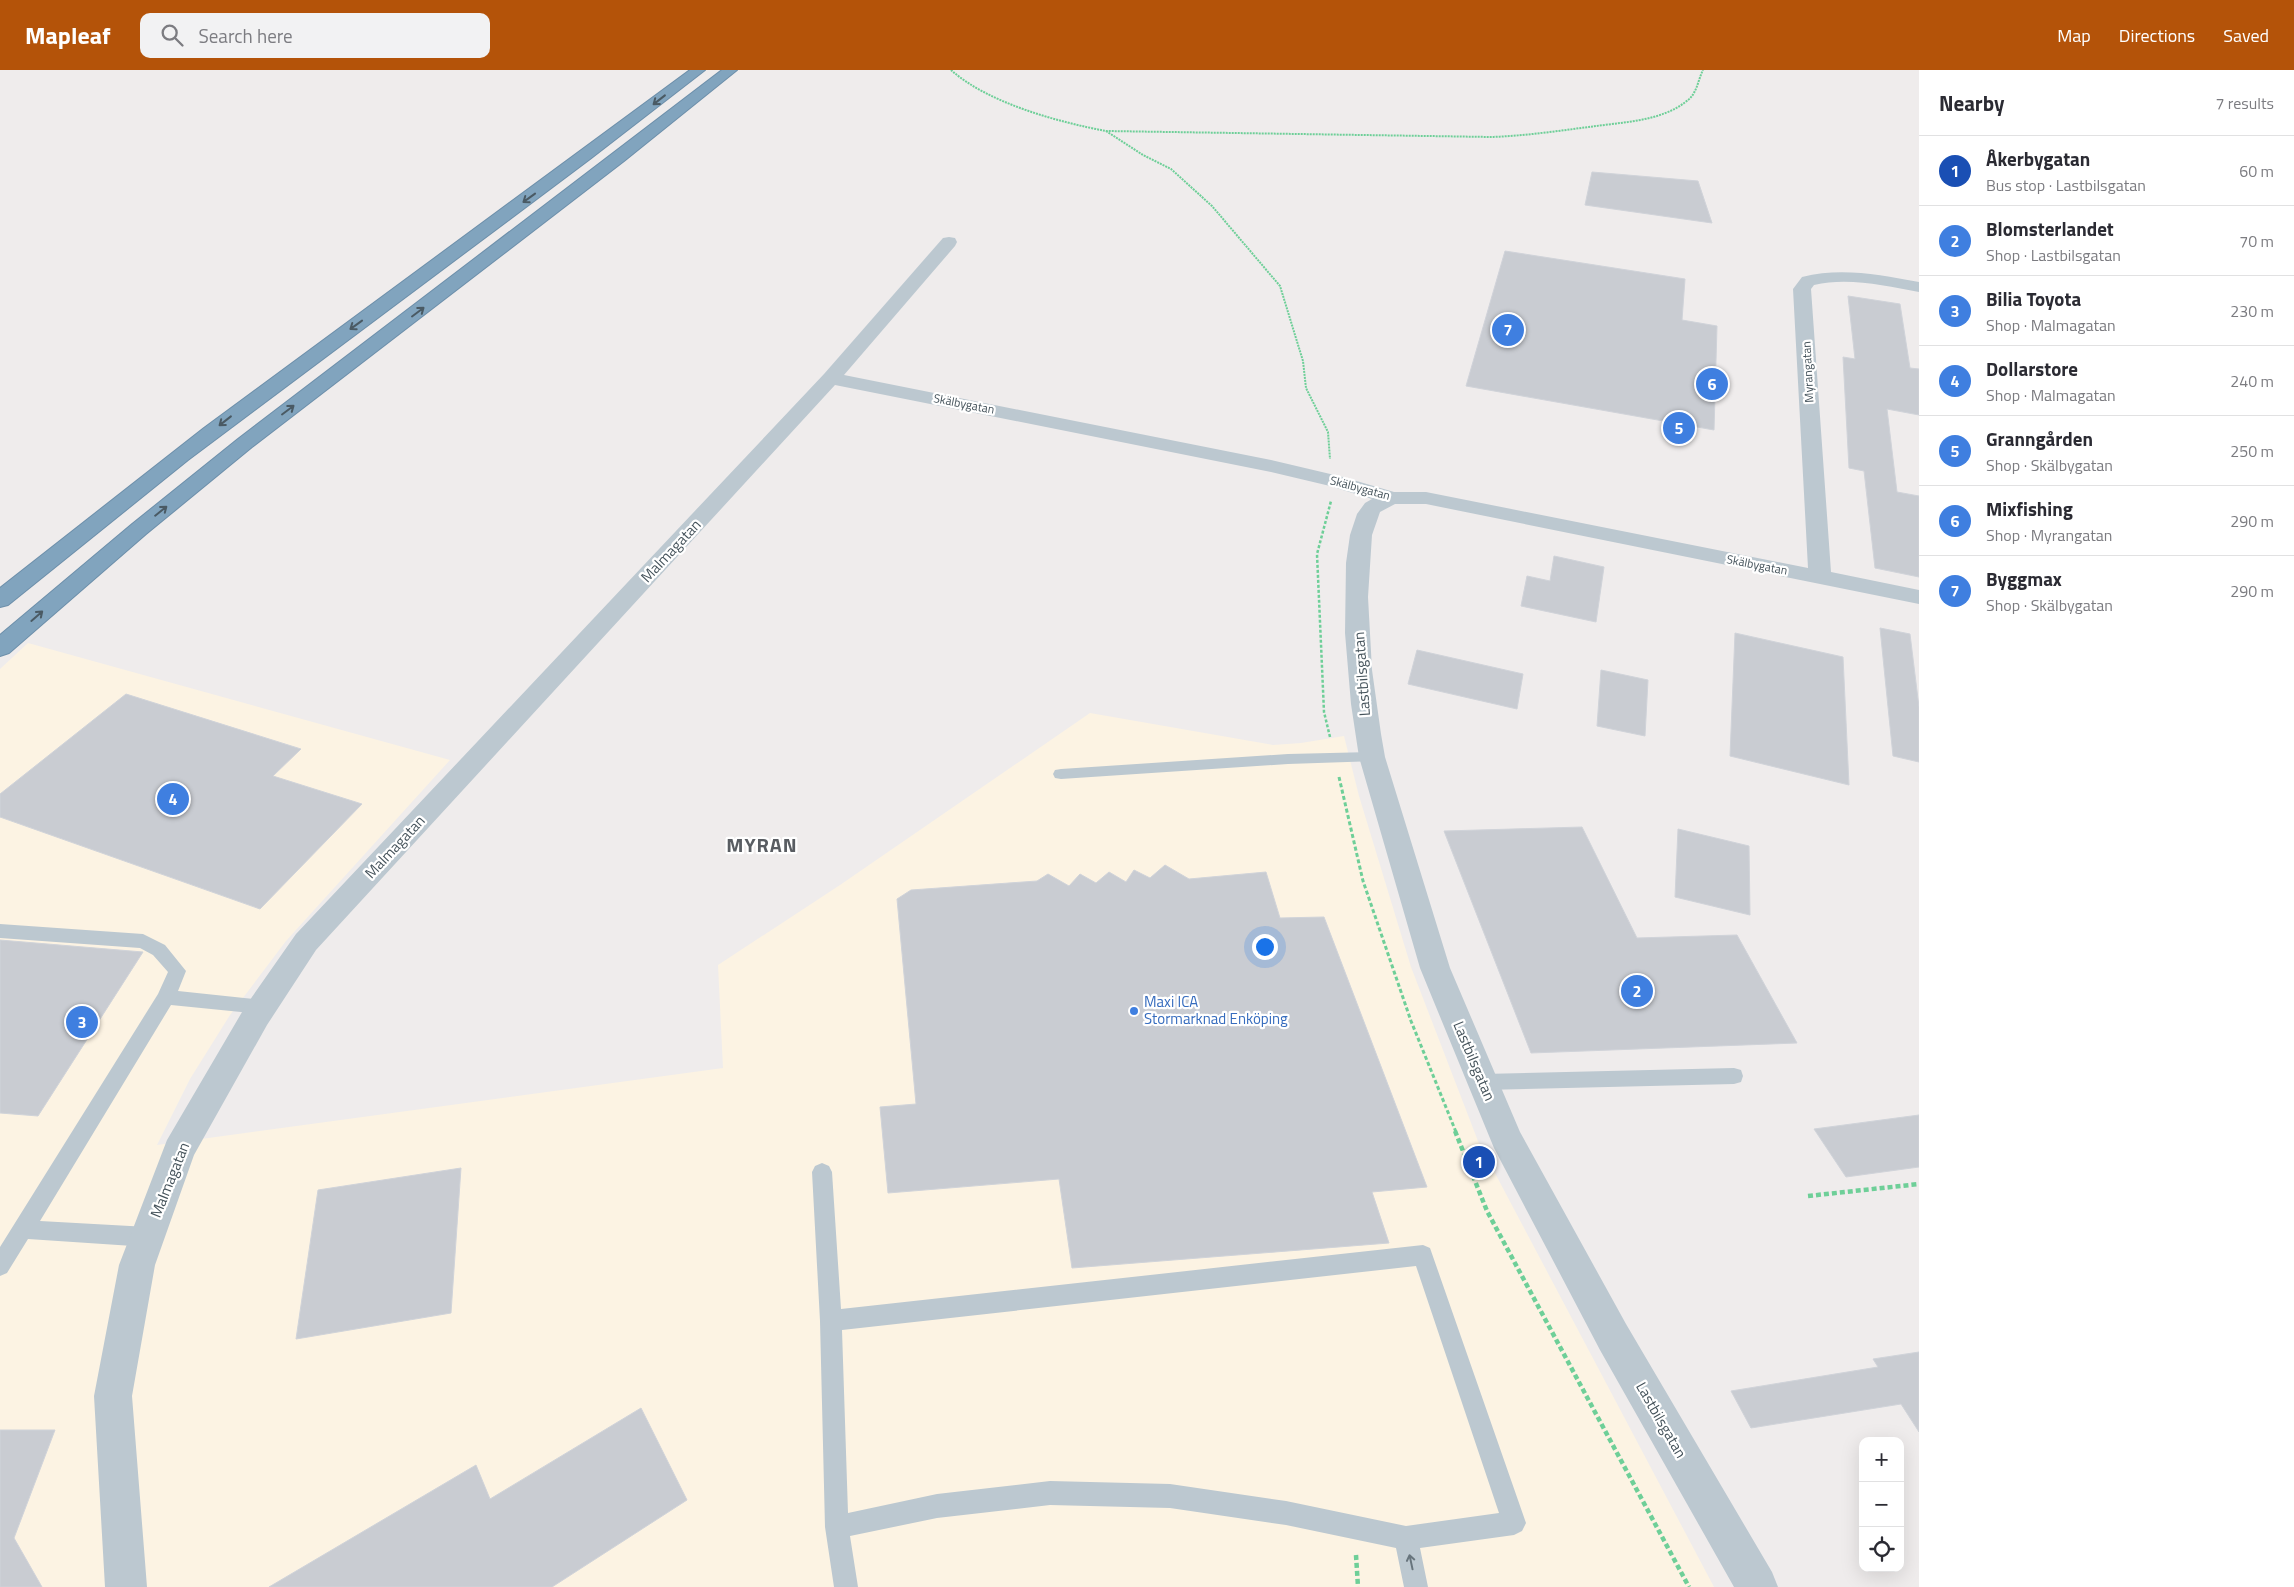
<!DOCTYPE html>
<meta charset="utf-8">
<style>
:root{--surface:#fff;--page:#f2f2f3;--text:#2b2b33;--muted:#7c7c81;--line:#e1e1e2;--accent:#b45309}
body{margin:0;font-family:"Titillium Web",sans-serif;background:var(--page);color:var(--text)}
.controls{position:absolute;right:15px;bottom:15px;display:grid;overflow:hidden;border-radius:10px;box-shadow:0 5px 20px #0002}
.controls button{width:45px;height:45px;display:grid;place-items:center;padding:0;border:0;border-bottom:1px solid var(--line);background:var(--surface);color:var(--text);font:25px sans-serif}
.you{position:absolute;left:1264px;top:876px;width:18px;height:18px;margin:-12px;border:4px solid #fff;border-radius:50%;background:#1a73e8;box-shadow:0 0 0 8px #1a73e833}
.badge{display:grid;place-items:center;width:32px;height:32px;border-radius:50%;background:var(--accent);color:#fff;font-size:16px;font-weight:700}
.pin{position:absolute;translate:-50% -50%;border:2px solid #fff;box-shadow:0 1px 5px #0006}
.list{margin:0;padding:0;list-style:none}
h2{display:flex;justify-content:space-between;align-items:center;height:65px;margin:0;padding:0 20px;font-size:21px}
h2 small{font-size:16px;font-weight:400;color:var(--muted)}
.list li{display:grid;grid-template-columns:32px 1fr auto;gap:15px;align-items:center;box-sizing:border-box;height:70px;padding:0 20px;border-top:1px solid var(--line)}
.list b{display:block;font-size:19px;white-space:nowrap}
.list p{margin:0;font-size:16px;white-space:nowrap;color:var(--muted)}
.list em{font-size:16px;font-style:normal;color:var(--muted)}
.icon{flex:none;width:28px;height:28px;fill:none;stroke:currentColor;stroke-width:2;stroke-linecap:round;stroke-linejoin:round}
.map{position:relative;flex:none;width:1919px;height:1517px;overflow:hidden}
header{display:flex;align-items:center;gap:30px;box-sizing:border-box;height:70px;padding:0 25px;background:var(--accent);color:#fff}
header strong{font-size:24px}
nav{display:flex;gap:28px;margin-inline-start:auto;font-size:18px}
.search{width:350px;height:45px;background:var(--page);display:flex;align-items:center;gap:12px;box-sizing:border-box;padding:0 18px;border-radius:10px;color:var(--muted);font-size:19px}
main{display:flex}
aside{flex:1;background:var(--surface)}
.map>svg:first-child{display:block}
.commercial{fill:#fcf3e3}
.building{fill:#c9ccd2;stroke:#d0d3d9}
.lines{fill:none;stroke-linecap:round;stroke-linejoin:round}
.motorway-casing{stroke:#6d8faa;stroke-width:2}
.path-far3{stroke:#6ecf98;stroke-width:2;stroke-dasharray:2 1;stroke-linecap:butt}
.path-far2{stroke:#6ecf98;stroke-width:2.5;stroke-dasharray:3 2;stroke-linecap:butt}
.path-far1{stroke:#6ecf98;stroke-width:3;stroke-dasharray:4 2.5;stroke-linecap:butt}
.path{stroke:#6ecf98;stroke-width:4.5;stroke-dasharray:5 3;stroke-linecap:butt}
.service{fill:#bcc8d0;fill-rule:evenodd}
.minor{fill:#bcc8d0;fill-rule:evenodd}
.motorway{fill:#81a4be;fill-rule:evenodd}
.oneway{stroke:#4a5a64}
.oneway2{stroke:#68757d}
.shop-dot{fill:#3f7fe0;stroke:#fff;stroke-width:2}
.labels{text-anchor:middle;stroke-width:4.5;stroke-linejoin:round;paint-order:stroke}
.far-street-label{font-size:12px;fill:#44525a;stroke:#fff}
.street-label{font-size:15px;fill:#44525a;stroke:#fff}
.shop-label{font-size:15px;fill:#366cbe;stroke:#fff;text-anchor:start}
.district-label{font-size:20px;font-weight:bold;letter-spacing:1px;fill:#595d62;stroke:#fff}
</style>
<header>
<strong>Mapleaf</strong>
<div class="search"><svg class="icon" aria-label="search" viewBox="0 0 24 24"><circle cx="10" cy="10" r="6"/><path d="M15 15l6 6"/></svg>Search here</div>
<nav><a>Map</a><a>Directions</a><a>Saved</a></nav>
</header>
<main>
<div class="map">
<svg width="1919" height="1517" viewBox="0 0 1919 1517">
<rect width="100%" height="100%" fill="#efecec"/>
<path class="commercial" d="M28 573 450 690 286 871 230 945 190 1009 157 1075 723 998 718 895 840 815 1090 643 1273 675 1301 673 1344 666 1359 726 1411 897 1478 1071 1714 1517H0V599Z"/>
<path class="building" d="M1592 102 1698 111 1712 153 1585 135Z
M1505 181 1685 209 1682 250 1717 256 1714 360 1466 316Z
M1848 226 1900 234 1910 298 1919 299V345L1887 339 1897 422 1919 426V507L1875 498 1864 401 1849 398 1843 287 1855 289Z
M1554 486 1604 497 1596 552 1521 536 1527 506 1550 511Z
M1880 558 1910 564 1919 637V692L1893 686Z
M1735 563 1843 587 1849 715 1730 686Z
M1417 580 1523 604 1517 639 1408 614Z
M1601 600 1648 610 1645 666 1597 656Z
M126 624 301 679 273 706 362 734 260 839 0 747V724Z
M1582 757 1637 868 1737 865 1797 973 1531 983 1444 761Z
M1678 759 1749 776 1750 845 1675 827Z
M1165 795 1189 809 1266 802 1280 848 1324 847 1427 1117 1372 1122 1389 1173 1072 1198 1059 1109 888 1123 880 1037 916 1034 897 829 911 820 1037 811 1048 804 1069 816 1080 804 1096 813 1109 802 1126 812 1134 800 1150 808Z
M0 870 143 882 38 1046 0 1043Z
M1919 1045V1097L1846 1107 1814 1059Z
M461 1098 451 1243 296 1269 318 1120Z
M1919 1282V1362L1901 1334 1751 1358 1731 1321 1878 1297 1873 1289Z
M641 1338 687 1430 552 1517H269L476 1395 490 1429Z
M0 1360H55L14 1468 42 1517H0Z"/>
<g class="lines">
<g class="motorway-casing">
<path id="motorway" d="M690 0H705L590 89 188 390 8 535 0 537V518L204 358Z
M722 0H737L624 91 252 377 146 464 9 583 0 586V565L131 455 238 369Z"/>
</g>
<path class="path-far3" d="M951 0C988 33 1058 52 1106 61L1491 67C1524 66 1557 61 1589 57 1621 52 1662 52 1688 30 1697 23 1698 10 1703 0
M1106 61 1143 85 1171 99 1212 136 1280 216 1303 291 1306 318 1328 362 1330 389"/>
<path class="path-far2" d="M1330 667 1324 642 1317 484 1331 431"/>
<path class="path-far1" d="M1339 707 1363 811 1411 951 1456 1062"/>
<path class="path" d="M1455 1061 1487 1141 1689 1517
M1808 1126 1919 1114
M1356 1485 1358 1517"/>
<path class="service" d="M1372 682 1377 683 1380 687 1377 691 1288 694 1061 709 1055 708 1053 704 1055 700 1061 699 1288 684Z
M0 854 143 864 165 875 186 901 178 921 262 930 268 932 271 937 268 942 262 944 171 935 40 1151 148 1157 155 1160 158 1167 155 1174 148 1177 28 1169 7 1203 0 1206V1177L158 924 168 902 153 885 140 878 0 868Z
M1734 998 1741 1000 1743 1006 1741 1012 1734 1014 1483 1020 1476 1018 1473 1012 1476 1006 1483 1004Z
M822 1093 829 1096 832 1102 841 1239 1423 1175 1430 1178 1526 1453 1522 1461 1514 1465 1420 1478 1428 1517H1404L1396 1478 1286 1455 1170 1438 1050 1435 937 1448 850 1466 858 1517H834L825 1457 820 1251 812 1102 815 1096ZM1416 1196 1499 1443 1406 1456 1286 1431 1170 1414 1050 1411 937 1424 848 1443 842 1260Z"/>
<path class="minor" d="M949 167 955 168 957 172 955 176 844 305 1271 390 1343 407 1394 422H1426L1808 498 1793 219 1802 207C1842 197 1879 205 1919 212V222C1885 216 1849 207 1814 215L1811 219 1831 502 1919 520V534L1426 434H1395L1380 442 1372 465 1368 527 1372 600 1381 664 1385 687 1450 898 1520 1062 1626 1254 1772 1502 1778 1517H1734L1600 1280 1494 1078 1420 898 1359 687 1351 634 1345 563 1346 493 1350 465 1357 444 1365 433 1372 429 1330 416 1271 402 835 315 316 880 267 955 194 1085 155 1195 132 1326 147 1517H105L94 1326 119 1195 167 1070 245 937 296 864 824 304 943 168Z"/>
<use href="#motorway" class="motorway"/>
</g>
<defs><path id="oneway-shaft" d="M-6 0H5M1.5-3L5.5 0L1.5 3" fill="none" stroke-width="1.6" stroke-linecap="round" stroke-linejoin="round" transform="scale(1.25)"/></defs>
<g class="oneway">
<use href="#oneway-shaft" transform="translate(659 30) rotate(142)"/>
<use href="#oneway-shaft" transform="translate(529 128) rotate(144)"/>
<use href="#oneway-shaft" transform="translate(418 242) rotate(-37)"/>
<use href="#oneway-shaft" transform="translate(356 255) rotate(144)"/>
<use href="#oneway-shaft" transform="translate(288 340) rotate(-37)"/>
<use href="#oneway-shaft" transform="translate(225 351) rotate(142)"/>
<use href="#oneway-shaft" transform="translate(161 441) rotate(-39)"/>
<use href="#oneway-shaft" transform="translate(37 546) rotate(-41)"/>
</g>
<use class="oneway2" href="#oneway-shaft" transform="translate(1411 1492) rotate(-102)"/>
<circle class="shop-dot" cx="1134" cy="941" r="5"/>
<g class="labels">
<g class="far-street-label">
<text transform="translate(1808 302) rotate(-93)" y="4">Myrangatan</text>
<text transform="translate(964 334) rotate(11)" y="4">Skälbygatan</text>
<text transform="translate(1360 418) rotate(15)" y="4">Skälbygatan</text>
<text transform="translate(1757 495) rotate(11)" y="4">Skälbygatan</text>
</g>
<g class="street-label">
<text transform="translate(671 481) rotate(-47)" y="5">Malmagatan</text>
<text transform="translate(1362 604) rotate(-94)" y="5">Lastbilsgatan</text>
<text transform="translate(395 777) rotate(-47)" y="5">Malmagatan</text>
<text transform="translate(1474 991) rotate(67)" y="5">Lastbilsgatan</text>
<text transform="translate(170 1110) rotate(-68)" y="5">Malmagatan</text>
<text transform="translate(1661 1350) rotate(60)" y="5">Lastbilsgatan</text>
</g>
<g class="shop-label">
<text x="1144" y="937">Maxi ICA<tspan x="1144" dy="17">Stormarknad Enköping</tspan></text>
</g>
<g class="district-label">
<text x="762" y="782">MYRAN</text>
</g>
</g>
</svg>
<div class="controls">
<button>+</button>
<button>−</button>
<button><svg class="icon" aria-label="locate" viewBox="0 0 24 24"><circle cx="12" cy="12" r="6"/><path d="M12 2v4M12 18v4M2 12h4M18 12h4"/></svg></button>
</div>
<div class="you"></div>
<div class="pin badge" style="left:1479px;top:1092px;background:#1a4fb4">1</div>
<div class="pin badge" style="left:1637px;top:921px;background:#3f7fe0">2</div>
<div class="pin badge" style="left:82px;top:952px;background:#3f7fe0">3</div>
<div class="pin badge" style="left:173px;top:729px;background:#3f7fe0">4</div>
<div class="pin badge" style="left:1679px;top:358px;background:#3f7fe0">5</div>
<div class="pin badge" style="left:1712px;top:314px;background:#3f7fe0">6</div>
<div class="pin badge" style="left:1508px;top:260px;background:#3f7fe0">7</div>
</div>
<aside>
<h2>Nearby<small>7 results</small></h2>
<ul class="list">
<li><span class="badge" style="background:#1a4fb4">1</span><div><b>Åkerbygatan</b><p>Bus stop · Lastbilsgatan</p></div><em>60 m</em></li>
<li><span class="badge" style="background:#3f7fe0">2</span><div><b>Blomsterlandet</b><p>Shop · Lastbilsgatan</p></div><em>70 m</em></li>
<li><span class="badge" style="background:#3f7fe0">3</span><div><b>Bilia Toyota</b><p>Shop · Malmagatan</p></div><em>230 m</em></li>
<li><span class="badge" style="background:#3f7fe0">4</span><div><b>Dollarstore</b><p>Shop · Malmagatan</p></div><em>240 m</em></li>
<li><span class="badge" style="background:#3f7fe0">5</span><div><b>Granngården</b><p>Shop · Skälbygatan</p></div><em>250 m</em></li>
<li><span class="badge" style="background:#3f7fe0">6</span><div><b>Mixfishing</b><p>Shop · Myrangatan</p></div><em>290 m</em></li>
<li><span class="badge" style="background:#3f7fe0">7</span><div><b>Byggmax</b><p>Shop · Skälbygatan</p></div><em>290 m</em></li>
</ul>
</aside>
</main>
